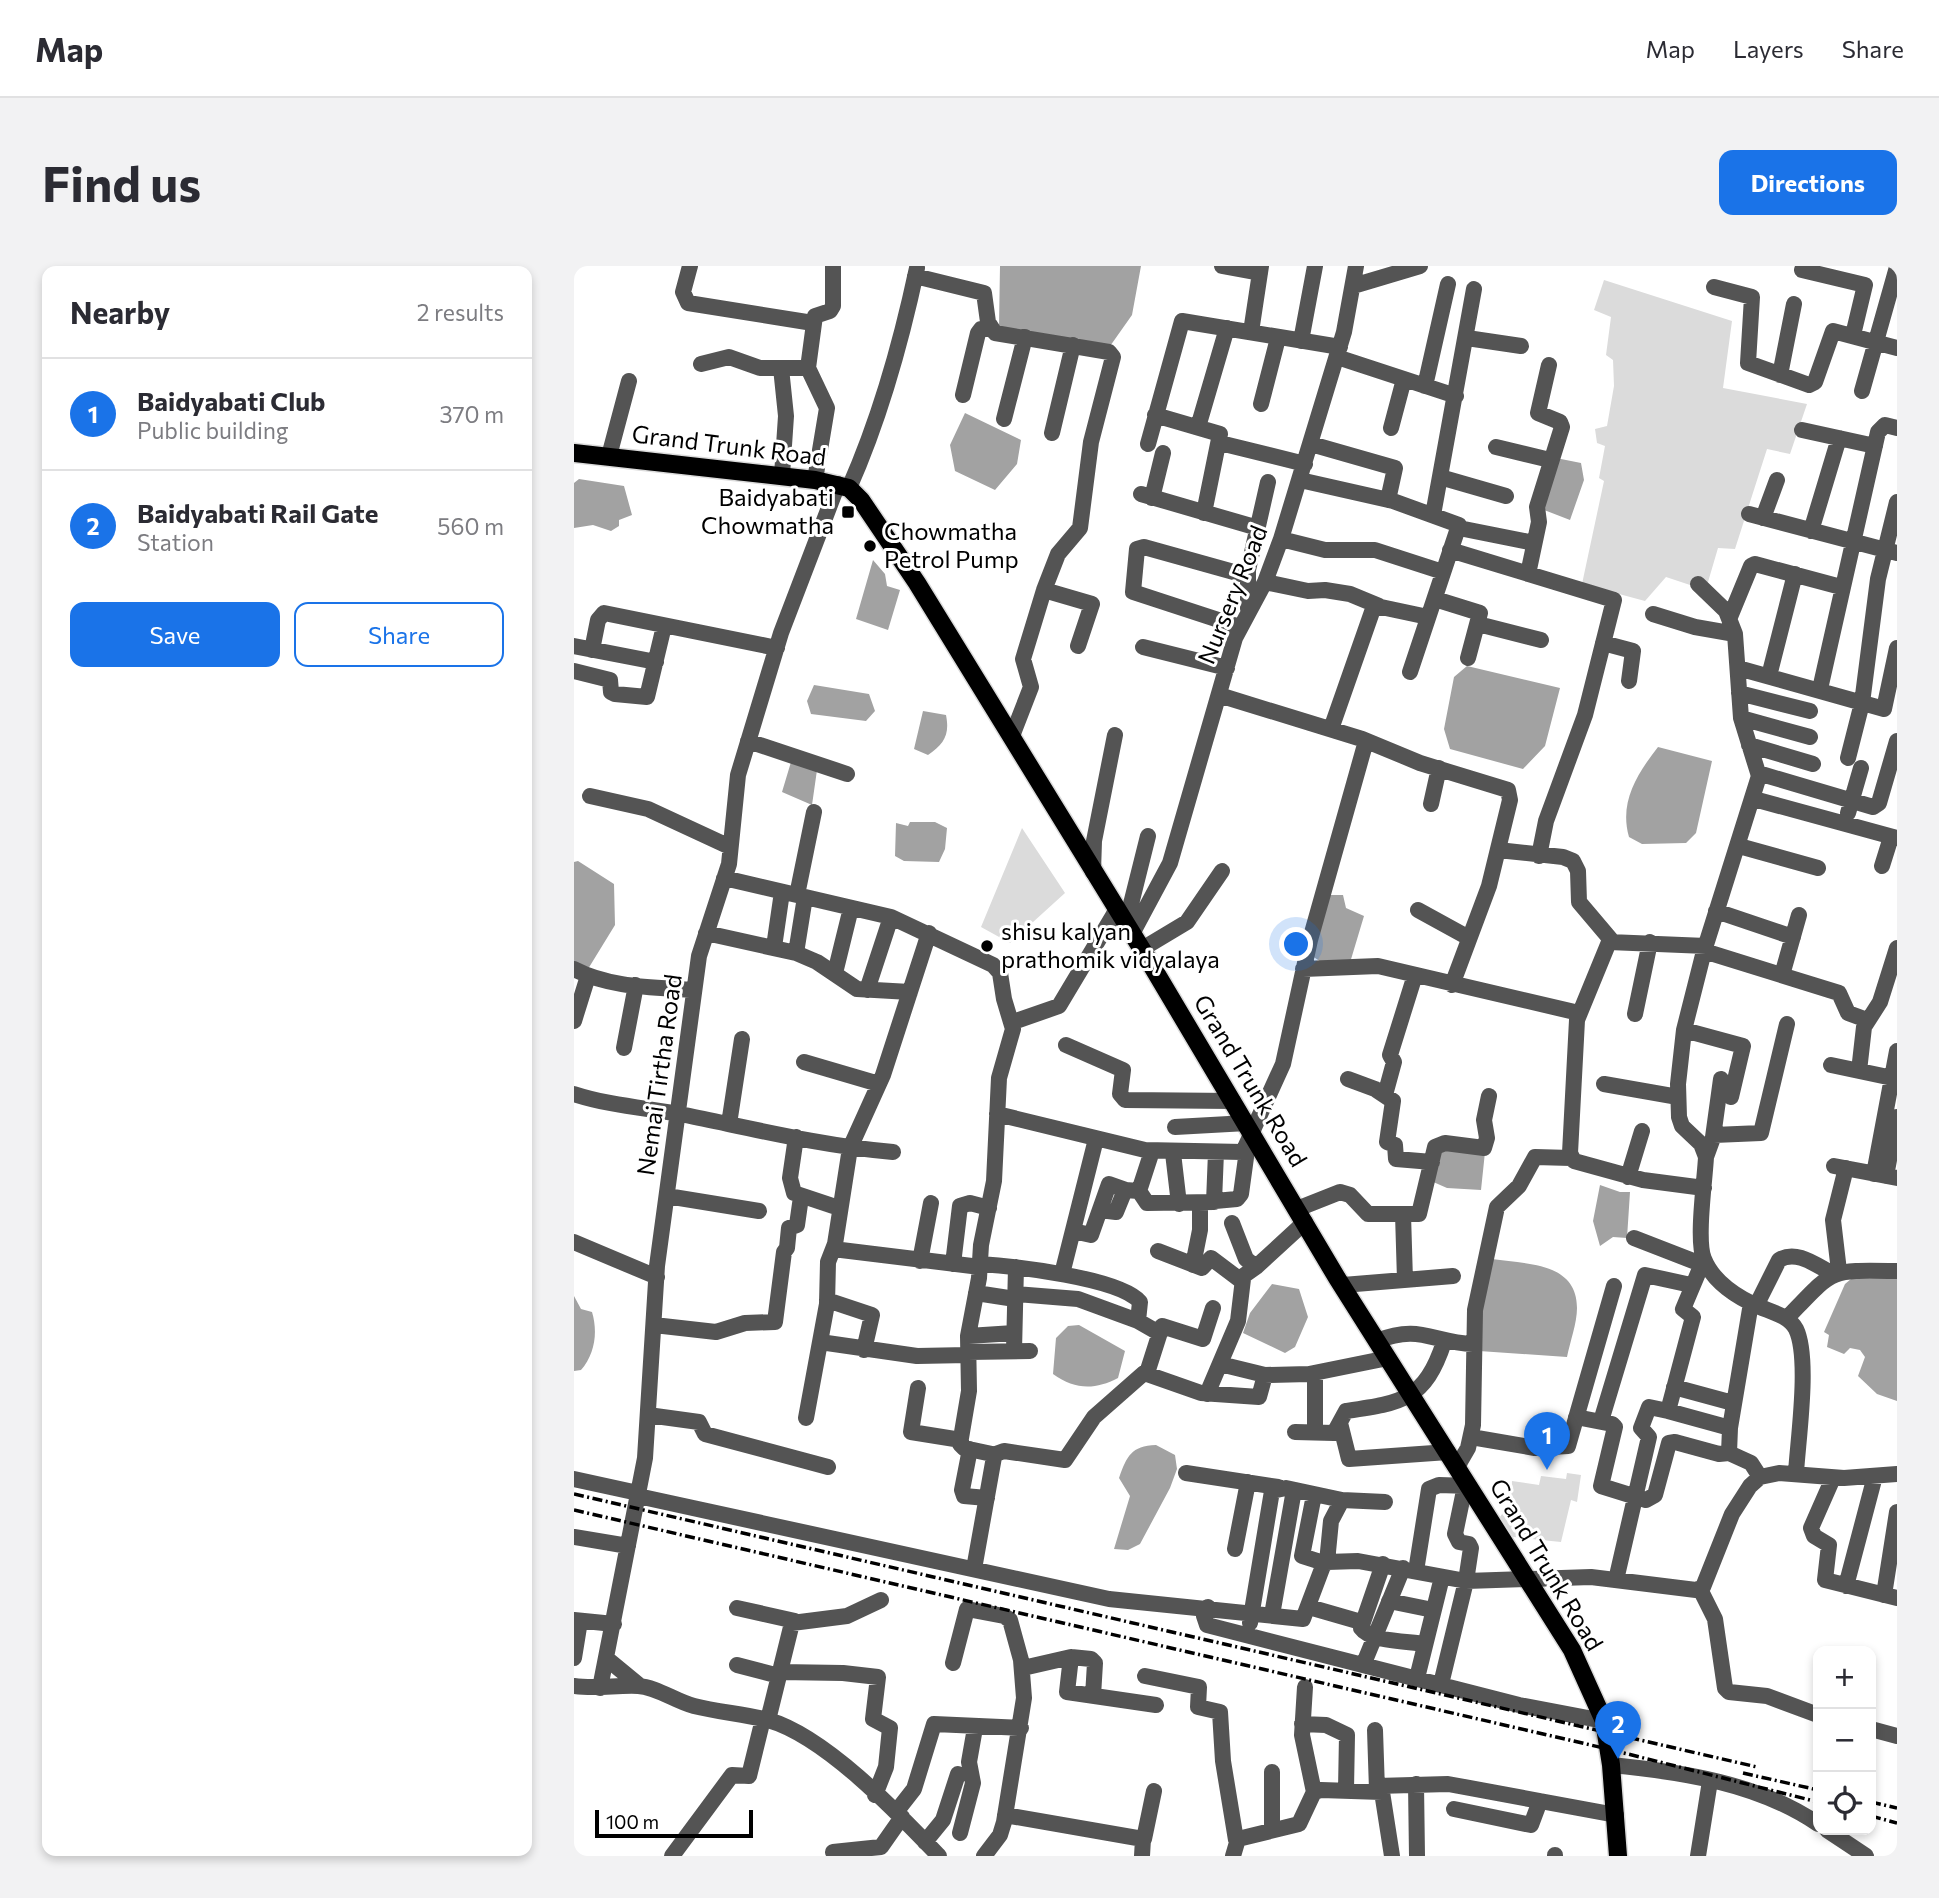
<!DOCTYPE html>
<meta charset="utf-8">
<style>
:root{--surface:#fff;--page:#f2f2f3;--text:#2b2b33;--muted:#7c7c81;--line:#e1e1e2;--accent:#1a73e8}
body{margin:0;font-family:Commissioner,sans-serif;background:var(--page);color:var(--text)}
.controls{position:absolute;right:21px;bottom:21px;display:grid;overflow:hidden;border-radius:14px;box-shadow:0 4px 10px #0003}
.controls button{width:63px;height:63px;display:grid;place-items:center;padding:0;border:0;border-bottom:2px solid var(--line);background:var(--surface);color:var(--text);font:35px sans-serif}
.scale{position:absolute;left:21px;bottom:18px;width:158px;box-sizing:border-box;padding-left:7px;border:4px solid #000;border-top:0;font-size:19px;line-height:24px;white-space:nowrap;color:#000;-webkit-text-stroke:5px #fff;paint-order:stroke}
.you{position:absolute;left:723px;top:679px;width:24px;height:24px;margin:-18px;border:5px solid #fff;border-radius:50%;background:#1a73e8;box-shadow:0 0 0 10px #1a73e833}
.badge{display:grid;place-items:center;width:46px;height:46px;border-radius:50%;background:var(--accent);color:#fff;font-size:23px;font-weight:700}
.pin{position:absolute;translate:-50% -58px;filter:drop-shadow(0 2px 4px #0008)}
.pin::after{content:'';position:absolute;top:37px;width:24px;height:21px;background:inherit;clip-path:polygon(0 0,100% 0,50% 100%)}
.list{margin:0;padding:0;list-style:none}
h2{display:flex;justify-content:space-between;align-items:center;height:91px;margin:0;padding:0 28px;font-size:30px}
h2 small{font-size:23px;font-weight:400;color:var(--muted)}
.list li{display:grid;grid-template-columns:46px 1fr auto;gap:21px;align-items:center;box-sizing:border-box;height:112px;padding:0 28px;border-top:2px solid var(--line)}
.list b{display:block;font-size:26px;white-space:nowrap}
.list p{margin:0;font-size:23px;white-space:nowrap;color:var(--muted)}
.list em{font-size:23px;font-style:normal;color:var(--muted)}
.actions{display:flex;gap:14px;padding:21px 28px}
.actions a{flex:1;padding:16px 0;border:2px solid var(--accent);border-radius:14px;text-align:center;font-size:24px;color:var(--accent)}
.actions .main{background:var(--accent);color:#fff}
.icon{flex:none;width:38px;height:38px;fill:none;stroke:currentColor;stroke-width:2;stroke-linecap:round;stroke-linejoin:round}
.map{position:relative;flex:none;width:1323px;height:1590px;overflow:hidden;border-radius:14px}
header{display:flex;align-items:center;gap:42px;box-sizing:border-box;height:98px;padding:0 35px;background:var(--surface);border-bottom:2px solid var(--line)}
header strong{font-size:33px}
nav{display:flex;gap:38px;margin-inline-start:auto;font-size:24px}
.intro{display:flex;align-items:center;justify-content:space-between;box-sizing:border-box;height:168px;padding:0 42px}
h1{margin:0;font-size:49px}
.button{padding:18px 32px;border-radius:14px;background:var(--accent);color:#fff;font-size:24px;font-weight:700}
main{display:flex;gap:42px;padding:0 42px}
aside{flex:1;background:var(--surface);border-radius:14px;box-shadow:0 4px 10px #0003}
.map>svg:first-child{display:block}
.green{fill:#dbdbdb}
.water{fill:#a2a2a2}
.lines{fill:none;stroke-linecap:round;stroke-linejoin:round}
.major-casing{stroke:#dbdbdb;stroke-width:21}
.minor{stroke:#545454;stroke-width:16}
.major{stroke:#000;stroke-width:18}
.rail{stroke:#000;stroke-width:3.5;stroke-dasharray:10 3.5 2 3.5;stroke-linecap:butt}
.poi-dot{fill:#000;stroke:#fff;stroke-width:2.5}
.labels{text-anchor:middle;stroke-width:6;stroke-linejoin:round;paint-order:stroke}
.street-label{font-size:24px;fill:#000;stroke:#fff}
.poi-label{font-size:24px;fill:#000;stroke:#fff;text-anchor:start}
</style>
<header>
<strong>Map</strong>
<nav><a>Map</a><a>Layers</a><a>Share</a></nav>
</header>
<div class="intro"><h1>Find us</h1><a class="button">Directions</a></div>
<main>
<aside>
<h2>Nearby<small>2 results</small></h2>
<ul class="list">
<li><span class="badge">1</span><div><b>Baidyabati Club</b><p>Public building</p></div><em>370 m</em></li>
<li><span class="badge">2</span><div><b>Baidyabati Rail Gate</b><p>Station</p></div><em>560 m</em></li>
</ul>
<div class="actions"><a class="main">Save</a><a>Share</a></div>
</aside>
<div class="map">
<svg width="1323" height="1590" viewBox="0 0 1323 1590">
<rect width="100%" height="100%" fill="#fff"/>
<path class="green" d="M1030 14 1158 55 1149 122 1233 138 1216 188 1193 183 1161 283 1144 282 1134 316 1116 319 1092 311 1071 335 1008 318 1030 215 1025 212 1031 180 1023 177 1021 163 1033 160 1040 120 1039 94 1032 89 1037 51 1020 44Z
M448 562 491 627 436 677 407 661Z
M993 1207 1007 1209 1003 1236 997 1234 987 1276 939 1271 926 1251 937 1235 938 1215 965 1219 967 1210 992 1213Z"/>
<path class="water" d="M426 0H567L558 49 534 83 425 60Z
M391 147 447 174 443 198 421 224 381 205 376 179Z
M982 192 1007 197 1010 214 996 254 965 242Z
M5 213 50 220 58 249 45 254V260L37 265 19 259 0 262V217Z
M299 294 311 308 313 320 326 324 314 364 282 353Z
M893 400 986 422 971 480 949 503 876 483 870 463 880 411Z
M240 419 295 428 301 445 292 455 237 448 233 435Z
M349 445 372 449C376 469 370 478 354 489L340 483Z
M1084 481 1138 495 1122 567 1112 577 1068 578 1055 571C1045 536 1063 508 1084 481Z
M217 496 243 504 238 539 208 526Z
M336 556H361L373 562 371 583 365 596 330 595 321 590 322 557 334 560Z
M4 595 40 618 41 659 14 703 0 697V596Z
M752 629H769L772 642 790 650 775 700 758 703 738 690Z
M868 881 911 886 907 924 873 922 857 915Z
M1026 919 1046 926H1056L1053 972 1039 971 1026 980 1019 955Z
M918 993C952 998 1003 996 1003 1042 1003 1057 996 1076 993 1091L905 1085 901 1049Z
M1323 1012V1135L1303 1128 1284 1110 1291 1091 1286 1084 1276 1082 1270 1088 1253 1081 1255 1069 1250 1066 1271 1018 1277 1013Z
M698 1018 725 1023 734 1051 721 1081 711 1087 669 1067 676 1047Z
M0 1030 7 1043 18 1046C24 1066 21 1088 7 1104L0 1105Z
M505 1059 551 1085 544 1112C521 1124 501 1124 479 1108L482 1072 494 1060Z
M582 1179 601 1189 603 1203 596 1222 566 1278 554 1284 540 1283 556 1230 545 1212C553 1190 557 1180 582 1179Z"/>
<g class="lines">
<g class="major-casing">
<path id="major" d="M0 187 241 214 275 222 287 234 343 317 572 690 763 1012 998 1384 1030 1455 1037 1499 1044 1590"/>
</g>
<path class="minor" d="M116 0 109 26 114 37 239 57
M648 0 686 7
M1228 4 1291 19 1279 69
M341 10 410 27 414 56 421 67 535 86 539 91 517 176 506 262 484 288 470 324 449 393 457 421 438 470
M779 20 846 0
M1140 21 1178 31 1174 97 1235 119 1241 116 1259 65 1323 82
M677 66 687 0
M893 72 947 80
M727 75 741 0
M763 91 882 130
M127 98 155 91 186 102H234
M207 102 212 150 208 209
M1206 109 1220 38
M851 120 874 18
M1288 125 1323 1
M389 129 404 67 407 63H416
M687 138 704 72
M581 149 646 168 630 247
M430 153 451 71
M624 161 653 62
M817 162 830 113
M1228 164 1301 180
M478 167 499 79
M646 177 731 198
M574 178 608 55 766 81
M737 178 821 202 814 234
M922 181 976 194
M35 190 55 115
M866 211 932 230
M241 214 253 142 234 102 241 50 256 45 259 40V0
M726 214 819 235 885 259 836 406
M275 222C306 152 327 77 343 2
M567 228 684 262
M578 232 589 187
M1175 248 1323 287
M859 249 900 23
M1189 252 1203 214
M885 262 960 277
M1237 265 1265 172
M707 273 751 284H801L869 306
M876 284 1040 334 1011 449 972 555 965 590
M954 308 965 256 963 241 988 161 986 156 964 147 975 99
M691 316 734 325 751 324 776 328 805 340
M1124 318 1152 345 1161 368 1167 452 1185 510 1130 685 1110 764 1104 818 1105 851 1108 860 1127 878 1132 891C1131 913 1122 975 1130 993 1139 1016 1164 1032 1186 1041 1198 1046 1215 1050 1222 1063 1236 1092 1224 1173 1222 1207
M470 324 518 338 504 380
M861 333 906 347 894 392
M674 343V304L694 216
M1079 348 1121 361 1161 368
M1156 351 1177 300 1181 298 1267 321
M904 358 967 374
M666 361 559 326 563 283 570 281 674 310
M1029 377 1059 385 1055 415
M0 380 82 396
M569 381 653 402
M18 384 24 354 30 347 203 382
M1164 402 1310 443 1323 382
M0 405 36 414 37 426 41 428 73 431 90 360
M1195 410 1221 308
M1246 423 1304 166 1311 159 1323 162
M1165 427 1236 445
M645 429 788 473 846 497 934 524 936 534 915 620 878 719
M1167 452 1236 471
M757 463 799 343 807 341 854 351
M174 475 273 508
M1175 479 1239 498
M1274 492 1288 437 1304 313 1323 236
M1184 507 1299 541 1305 537 1323 475
M16 530 74 543 156 581
M1180 533 1323 572
M857 538 865 502
M1274 547 1287 502
M1165 580 1244 602
M924 584 989 591 999 595 1004 605 1005 636 1038 675
M1308 600 1317 571
M519 606 520 575 541 469
M150 612 317 651 419 699 426 707 430 733 439 763 425 812 420 915 407 979 405 1012 394 1070 395 1125 386 1178 390 1182 418 1188 420 1191 400 1303
M223 629 240 546
M844 644 895 672
M1142 645 1219 671
M552 658 574 570
M132 667 222 687 243 696 283 723 336 726
M558 668 596 597 661 372 691 316 707 273 770 66 782 0
M200 681 208 626
M568 683 613 656 648 605
M1130 685 1265 727 1274 747 1293 754
M222 687 231 631
M0 703C36 722 80 721 120 724
M729 703 804 700 1005 747
M261 707 277 642
M1208 709 1225 649
M293 724 317 651
M1061 748 1076 676
M0 755 14 710
M439 756 485 740 543 643
M1110 764 1169 780 1157 831
M492 779 549 804 546 828 551 834 659 835
M50 782 62 719
M230 796 305 818
M1257 799 1323 813
M1285 805 1290 761 1306 736 1323 682
M774 813 801 823 819 835 813 876 821 879 822 893 858 896
M1030 818 1104 831
M0 828C37 840 74 842 111 849 180 863 249 880 319 886
M811 829 820 796 816 789 841 709
M423 848 571 884 669 886 709 798 736 674 792 475
M155 858 168 773
M601 861 673 857
M222 871 216 912 220 927 265 942
M1139 871 1147 813
M599 887 605 938
M1132 891 1140 869 1187 867 1213 758
M1260 900 1323 912
M1300 908 1323 785
M1312 910 1323 851
M1054 911 1068 865
M1130 922 1069 914 1000 895 996 887 1003 754 1035 676 1132 680
M565 925 573 937 640 936 642 886
M93 930 185 945
M641 935 663 933 667 928 674 877
M723 943 766 926 776 929 794 948H845L861 881 871 877 910 882 913 872 910 854 915 830
M526 944 542 946 551 924 565 925 578 885
M829 948 831 1014
M658 957 672 993 682 1001 731 956
M499 965 517 969 535 918 552 924
M1060 972 1127 998
M0 976 83 1011
M259 983 406 1001
M584 985 628 1002 637 992 665 1013 682 1001
M1130 993 1109 1043 1119 1051 1094 1145 1156 1162 1155 1187 1177 1197 1186 1211
M346 995 357 937
M379 998 386 940 396 937 415 942
M406 998C439 1000 546 1012 566 1036L564 1055 585 1067
M619 999 626 964V937
M1265 1005 1259 954 1272 902
M488 1008 522 873
M769 1019 879 1010
M402 1027 441 1033
M441 1028 504 1033 564 1055
M253 1034 298 1049 290 1084
M1182 1040 1205 994C1223 983 1243 1000 1259 1008
M1213 1052C1261 1002 1253 1004 1323 1005
M80 1059 142 1066 171 1057 201 1056 210 986 213 982 215 962 223 959 227 931
M394 1070 440 1067
M803 1075C845 1058 858 1076 899 1078
M246 1076 343 1090 394 1089
M440 1085 442 1001
M394 1086 456 1085
M646 1098 691 1109
M573 1107 588 1060 629 1073 639 1042
M741 1107V1166
M1100 1121 1159 1137
M344 1122 337 1166 387 1174
M633 1128 664 1055 669 1013
M74 1149 125 1156 131 1168 254 1201
M1002 1151 1038 1158 1041 1161 1027 1220 1072 1234 1081 1229 1095 1177 1101 1176 1145 1188 1155 1187
M232 1152 253 1038 254 996 261 978 276 882 309 809 355 667
M1027 1155 1071 1009 1117 1019
M766 1157 775 1193 874 1186
M1156 1162 1177 1037
M721 1166 760 1167 772 1145C828 1137 851 1134 870 1076
M897 1171 961 1182 994 1180 1040 1020
M396 1183 388 1224 390 1230 413 1232
M419 1189 430 1185 491 1194 520 1151 570 1107 627 1127 685 1131 691 1109 735 1108 814 1092
M883 1201 894 1182 899 1159 901 1044 923 941 945 920 961 891 997 892
M612 1207 704 1221
M1259 1212 1237 1262 1240 1270 1255 1279 1251 1314 1323 1332
M0 1213 64 1227
M740 1229 728 1290 750 1297
M64 1230 535 1333 729 1353 749 1300 753 1296 784 1295 892 1315 1017 1311 1122 1324 1129 1321 1158 1248 1176 1220 1186 1211 1205 1207 1270 1212 1323 1208
M0 1271 54 1280
M661 1283 674 1216
M753 1296 757 1255 768 1234
M809 1298 787 1362C797 1376 834 1375 851 1378
M842 1305 855 1223 865 1219 895 1220
M1042 1314 1075 1171 1067 1162 1075 1141 1094 1145
M1272 1320 1301 1210
M1126 1323 1141 1353 1151 1422 1155 1426 1193 1430 1244 1449
M1310 1329 1323 1246
M815 1335 859 1344
M634 1341 630 1350 633 1359 945 1439 1030 1455
M735 1341 787 1356
M163 1342 221 1355
M698 1349 720 1224
M0 1354 40 1358
M676 1357 698 1225 712 1222 768 1234 811 1236
M497 1391 493 1426 582 1439
M0 1392 6 1355
M32 1392 66 1420
M379 1397 393 1343 430 1350 436 1354 447 1394 450 1432 430 1556 426 1569 410 1590
M790 1397 829 1302
M163 1399 205 1410
M449 1402 497 1391 517 1393 521 1397 519 1430
M206 1406 269 1407 304 1411 299 1453 316 1462 312 1501 301 1529
M571 1410 625 1421 624 1441 646 1446 649 1495 662 1574
M843 1412 868 1311
M867 1418 892 1315 897 1282 895 1278 885 1276 881 1268 891 1220
M0 1420C22 1423 43 1419 64 1420 83 1421 101 1435 120 1440 144 1446 170 1448 194 1454 251 1470 324 1547 365 1590
M731 1421 728 1469 740 1526
M26 1422 71 1192 83 1000 125 690 155 598 164 509 207 367 264 218
M194 1454 218 1357 273 1350 307 1334
M728 1458 752 1459 773 1469 772 1524
M1297 1463 1323 1470
M801 1464 803 1524
M1037 1499C1108 1506 1184 1517 1244 1558
M842 1518 843 1590
M803 1520 874 1518 966 1535
M880 1543 957 1559 966 1535 1042 1549
M322 1546 340 1523 360 1458 447 1462
M431 1549 569 1573 568 1590
M698 1563V1506
M1253 1564 1292 1590
M386 1567 399 1517 395 1496 401 1462
M570 1573 580 1525
M351 1576 369 1554 384 1508
M259 1586 307 1581 328 1551
M981 1589V1590
M98 1590 158 1509 175 1510 189 1453
M659 1590 664 1573 725 1558 740 1526 747 1524 808 1526 818 1590
M1124 1590 1136 1515"/>
<use href="#major" class="major"/>
<path class="rail" d="M0 1228 1183 1501
M0 1244 1034 1483 1244 1536
M1169 1507 1244 1524
M1297 1536 1323 1542
M1297 1550 1323 1557"/>
</g>
<g class="poi-dot">
<rect x="267" y="239" width="14" height="14" rx="3.5"/>
<circle cx="296" cy="280" r="7"/>
<circle cx="413" cy="680" r="7"/>
</g>
<g class="labels">
<g class="street-label">
<text transform="translate(155 180) rotate(7)" y="8">Grand Trunk Road</text>
<text transform="translate(659 329) rotate(-68)" y="8">Nursery Road</text>
<text transform="translate(86 809) rotate(-82)" y="8">Nemai Tirtha Road</text>
<text transform="translate(676 815) rotate(59)" y="8">Grand Trunk Road</text>
<text transform="translate(972 1299) rotate(59)" y="8">Grand Trunk Road</text>
</g>
<g class="poi-label">
<text x="260" y="240" text-anchor="end">Baidyabati<tspan x="260" dy="28">Chowmatha</tspan></text>
<text x="310" y="274">Chowmatha<tspan x="310" dy="28">Petrol Pump</tspan></text>
<text x="427" y="674">shisu kalyan<tspan x="427" dy="28">prathomik vidyalaya</tspan></text>
</g>
</g>
</svg>
<div class="controls">
<button>+</button>
<button>−</button>
<button><svg class="icon" aria-label="locate" viewBox="0 0 24 24"><circle cx="12" cy="12" r="6"/><path d="M12 2v4M12 18v4M2 12h4M18 12h4"/></svg></button>
</div>
<div class="scale">100 m</div>
<div class="you"></div>
<div class="pin badge" style="left:973px;top:1204px">1</div>
<div class="pin badge" style="left:1044px;top:1493px">2</div>
</div>
</main>
